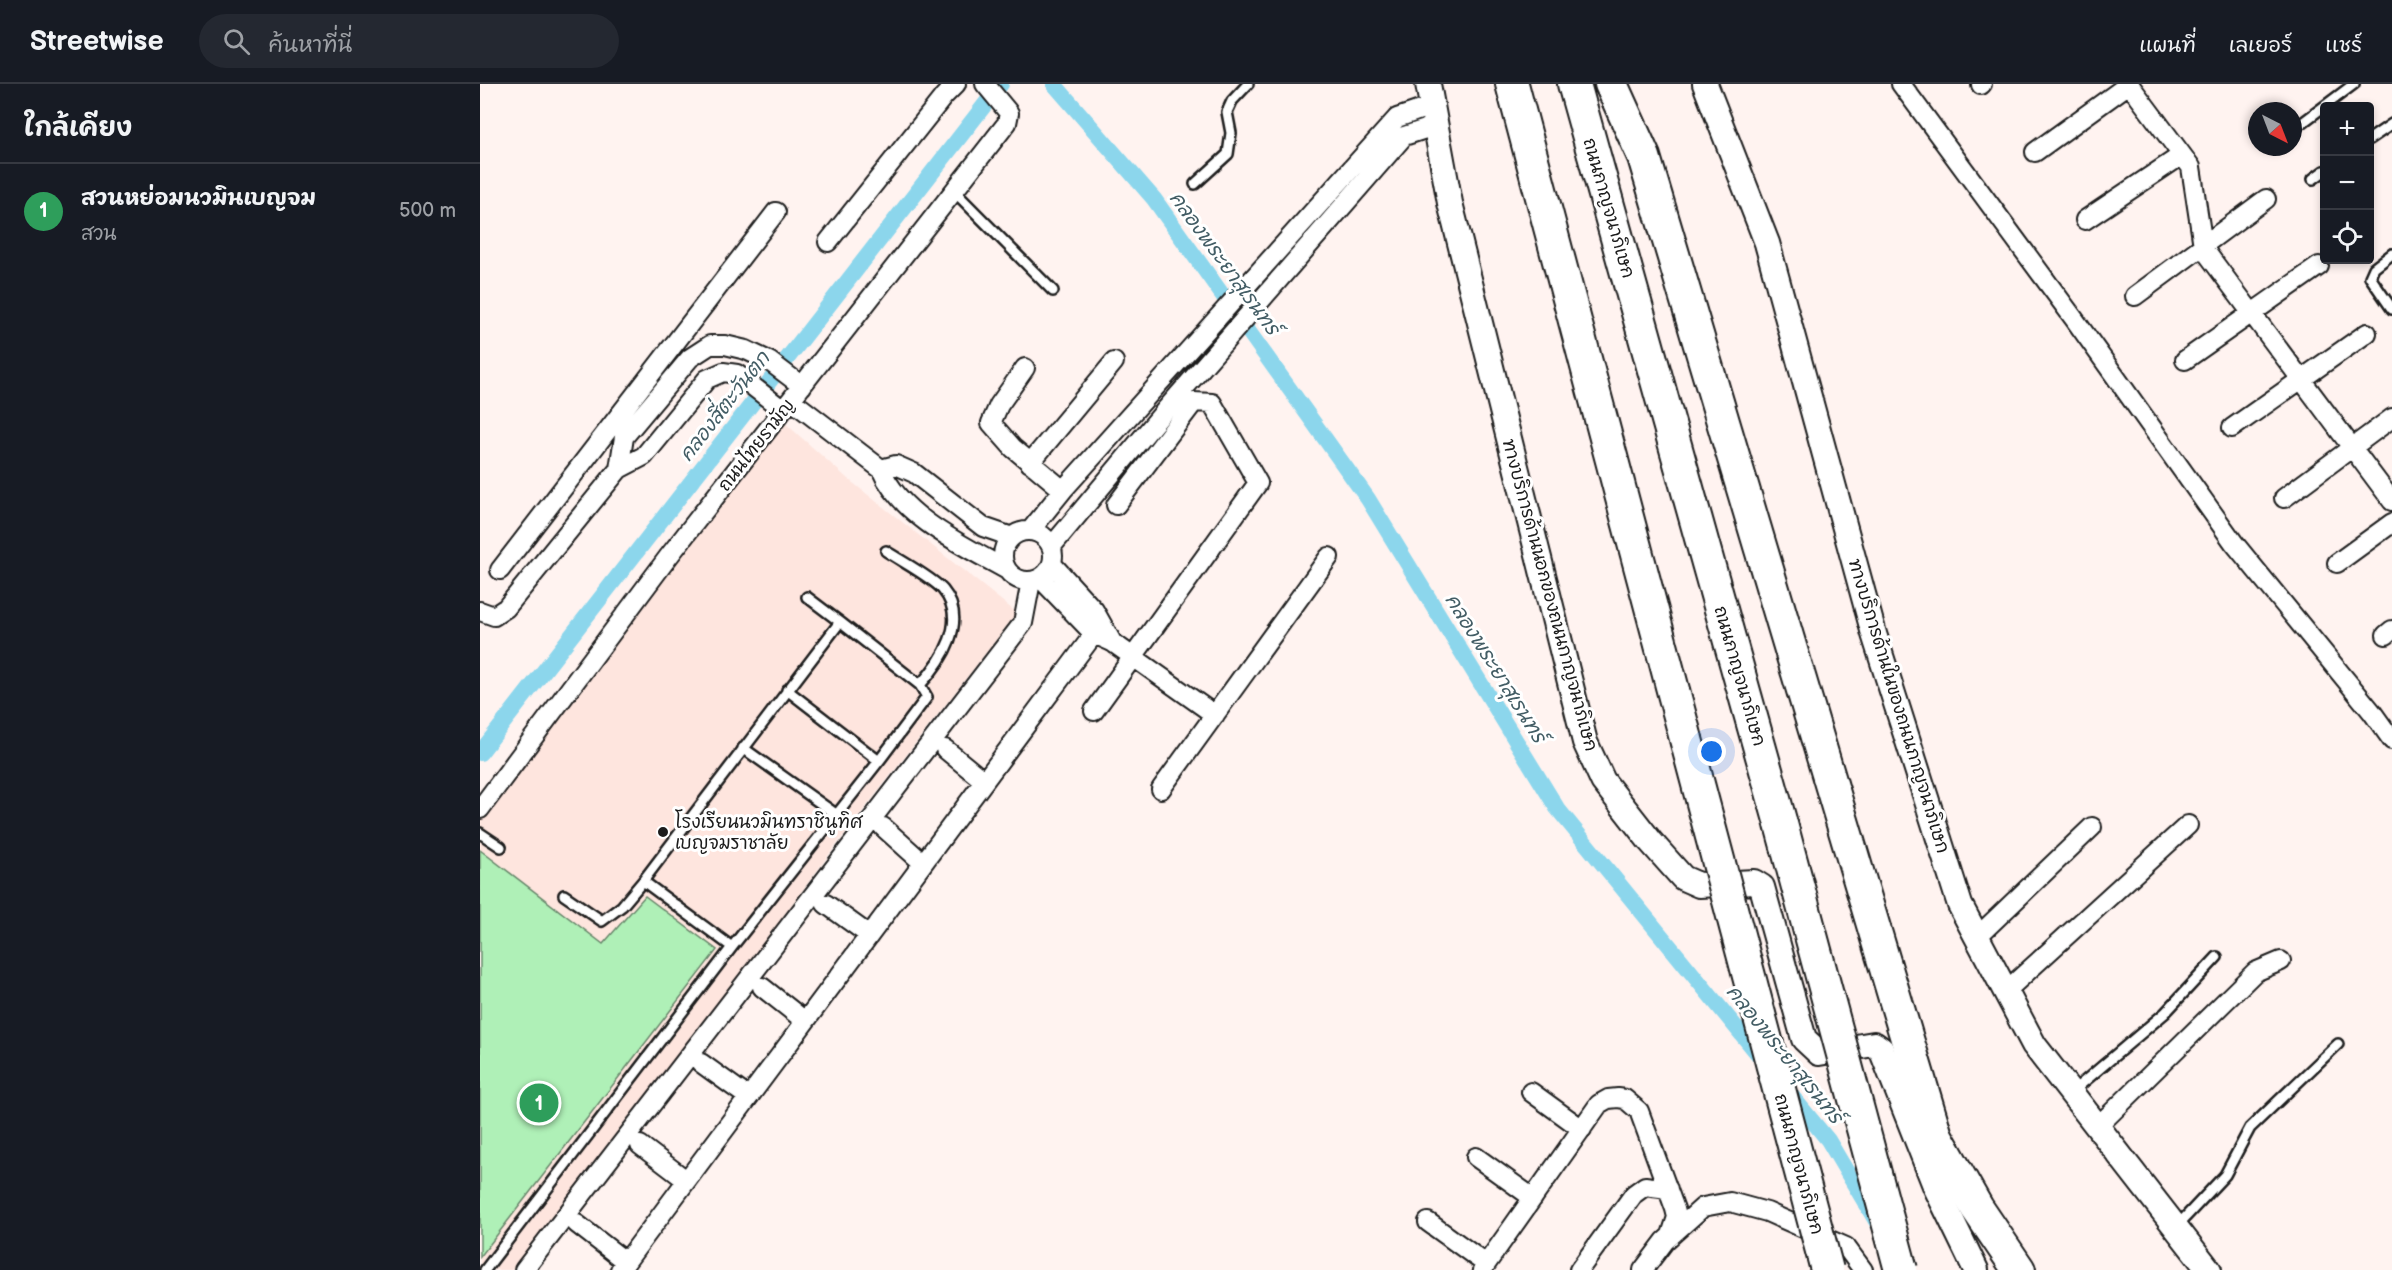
<!DOCTYPE html>
<html lang="th">
<meta charset="utf-8">
<style>
:root{--surface:#171b24;--page:#242831;--text:#f1f3f6;--muted:#9ea1a6;--line:#363941;--accent:#2563eb}
body{margin:0;font-family:"Balsamiq Sans","Playpen Sans Thai",sans-serif;background:var(--page);color:var(--text)}
.controls{position:absolute;right:18px;top:18px;display:grid;overflow:hidden;border-radius:6px;box-shadow:0 3px 9px #0003}
.controls button{width:54px;height:54px;display:grid;place-items:center;padding:0;border:0;border-bottom:2px solid var(--line);background:var(--surface);color:var(--text);font:30px sans-serif}
.compass{position:absolute;left:1768px;top:18px;width:54px;height:54px;border-radius:50%;background:var(--surface);box-shadow:0 3px 9px #0003;rotate:138deg}
.you{position:absolute;left:1232px;top:668px;width:21px;height:21px;margin:-15px;border:4px solid #fff;border-radius:50%;background:#1a73e8;box-shadow:0 0 0 9px #1a73e833}
.badge{display:grid;place-items:center;width:39px;height:39px;border-radius:50%;background:var(--accent);color:#fff;font-size:20px;font-weight:700}
.pin{position:absolute;translate:-50% -50%;border:3px solid #fff;box-shadow:0 2px 6px #0006}
.list{margin:0;padding:0;list-style:none}
h2{display:flex;justify-content:space-between;align-items:center;height:78px;margin:0;padding:0 24px;font-size:26px}
h2 small{font-size:20px;font-weight:400;color:var(--muted)}
.list li{display:grid;grid-template-columns:39px 1fr auto;gap:18px;align-items:center;box-sizing:border-box;height:96px;padding:0 24px;border-top:2px solid var(--line)}
.list b{display:block;font-size:22px;white-space:nowrap}
.list p{margin:0;font-size:20px;white-space:nowrap;color:var(--muted)}
.list em{font-size:20px;font-style:normal;color:var(--muted)}
.icon{flex:none;width:33px;height:33px;fill:none;stroke:currentColor;stroke-width:2;stroke-linecap:round;stroke-linejoin:round}
.map{position:relative;flex:none;width:1912px;height:1186px;overflow:hidden}
header{display:flex;align-items:center;gap:36px;box-sizing:border-box;height:84px;padding:0 30px;background:var(--surface);border-bottom:2px solid var(--line)}
header strong{font-size:28px}
nav{display:flex;gap:33px;margin-inline-start:auto;font-size:21px}
.search{width:420px;height:54px;background:var(--page);display:flex;align-items:center;gap:15px;box-sizing:border-box;padding:0 21px;border-radius:33px;color:var(--muted);font-size:22px}
main{display:flex}
aside{flex:1;background:var(--surface)}
.map>svg:first-child{display:block}
.built{fill:#fee5de}
.green{fill:#aff0b7;stroke:#66866a;stroke-width:1.5}
.lines{fill:none;stroke-linecap:round;stroke-linejoin:round}
.canal{stroke:#8cd6ec;stroke-width:16}
.service-casing{stroke:#1c1c1c;stroke-width:14}
.minor-casing{stroke:#1c1c1c;stroke-width:22}
.secondary-casing{stroke:#1c1c1c;stroke-width:28}
.motorway-casing{stroke:#1c1c1c;stroke-width:36}
.service{stroke:#fff;stroke-width:9}
.minor{stroke:#fff;stroke-width:18}
.secondary{stroke:#fff;stroke-width:24}
.motorway{stroke:#fff;stroke-width:32}
.motorway-bridge-casing{stroke:#1c1c1c;stroke-width:36;stroke-linecap:butt}
.motorway-bridge{stroke:#fff;stroke-width:32}
.poi-dot{fill:#1c1c1c;stroke:#fff;stroke-width:2}
.labels{text-anchor:middle;stroke-width:6;stroke-linejoin:round;paint-order:stroke}
.street-label{font-size:18px;fill:#1c1c1c;stroke:#fff}
.poi-label{font-size:18px;fill:#1c1c1c;stroke:#fff;text-anchor:start}
.water-label{font-size:20px;font-style:italic;fill:#435d65;stroke:#fff}
</style>
<header>
<strong>Streetwise</strong>
<div class="search"><svg class="icon" aria-label="search" viewBox="0 0 24 24"><circle cx="10" cy="10" r="6"/><path d="M15 15l6 6"/></svg>ค้นหาที่นี่</div>
<nav><a>แผนที่</a><a>เลเยอร์</a><a>แชร์</a></nav>
</header>
<main>
<aside>
<h2>ใกล้เคียง<small></small></h2>
<ul class="list">
<li><span class="badge" style="background:#2e9e5b">1</span><div><b>สวนหย่อมนวมินเบญจม</b><p>สวน</p></div><em>500 m</em></li>
</ul>
</aside>
<div class="map">
<svg width="1912" height="1186" viewBox="0 0 1912 1186">
<rect width="100%" height="100%" fill="#fff3f0"/>
<filter id="ink" filterUnits="userSpaceOnUse"><feTurbulence type="fractalNoise" baseFrequency=".0167" numOctaves="2"/><feDisplacementMap in="SourceGraphic" scale="12" xChannelSelector="R" yChannelSelector="G"/><feConvolveMatrix kernelMatrix="1 2 1 2 8 2 1 2 1" color-interpolation-filters="sRGB"/></filter>
<g filter="url(#ink)">
<path class="built" d="M305 339 368 395 537 529 353 765 262 888 32 1186H5L0 1180V732L240 415Z"/>
<path class="green" d="M0 766 123 860 165 812 237 866 0 1173Z"/>
<g class="lines">
<path class="canal" d="M574 0 674 115 888 415 1077 724 1286 980
M0 669 521 0
M1306 1005 1348 1056 1399 1142"/>
<g class="service-casing">
<path id="service" d="M1818 42 1874 0
M1890 55 1912 40
M1833 95 1844 87
M715 100 748 70 751 49 747 28 752 17 768 0
M475 108 573 207
M1912 170 1894 184 1890 193 1912 225
M406 467C421 477 453 494 463 506 489 537 462 577 440 601
M327 513 360 538
M307 606 399 677
M263 664 357 731
M0 749 21 763
M84 811 122 837 142 822 163 797
M1593 1007 1685 929 1737 873
M1697 1142 1745 1091 1770 1044 1858 960
M5 1186 252 863 399 677 447 613 440 601 360 538 163 797 252 863"/>
</g>
<g class="minor-casing">
<path id="minor" d="M1421 0 1595 236 1754 459 1892 628 1912 656
M1649 0 1711 83 1723 162 1729 172 1912 417
M1501 1 1502 0
M1555 68 1649 0
M1605 136 1702 71
M348 158 464 12 476 0
M1655 212 1786 115
M1705 276 1839 182
M545 284 519 321 511 339 533 364 583 406
M311 316 401 385C420 432 484 462 527 486
M1752 344 1887 249
M550 379 634 278
M139 385 144 353 210 274 230 261H245L266 266 289 277 322 302
M401 385 416 381 434 389 503 443 532 453
M1804 414 1912 334
M523 472a25 25 0 1 1 50 0a25 25 0 1 1-50 0Z
M550 447 583 406 917 34 952 22
M572 462 687 324 924 52 955 42
M1857 479 1912 439
M572 480 614 526 632 558
M20 486 296 128
M560 494 614 550 632 558 735 631
M0 527 14 532 26 524 139 385 164 372 227 295 243 288 257 290 303 326
M1906 551 1912 546
M614 627 778 399 732 319 714 318 636 421
M465 665 504 697
M681 705 849 473
M0 725 189 472 527 39 529 29 505 0
M403 743 443 779
M346 820 389 851
M1498 852 1612 743
M282 903 325 937
M1526 907 1708 741
M221 979 268 1013
M1051 1008 1102 1045
M1617 1043 1775 888 1801 877
M160 1061 206 1096
M996 1073 1053 1114
M948 1138 1006 1180
M97 1140 146 1178
M44 1186 543 539 551 497
M140 1186 614 550
M1002 1186 1119 1020 1128 1015 1138 1014 1145 1015 1159 1027 1195 1125 1197 1133 1191 1151
M1099 1186 1154 1110 1165 1102 1188 1105
M1163 1186 1185 1157 1223 1123 1250 1118 1287 1128 1366 1163 1383 1186"/>
</g>
<g class="secondary-casing">
<path id="secondary" d="M948 0 970 119 1105 658 1123 697 1170 757 1203 794 1219 801 1274 798 1282 803 1324 955 1339 969 1394 960 1401 965 1456 1104 1496 1186
M1225 0 1287 159 1394 550 1480 821 1554 961 1729 1186"/>
</g>
<g class="motorway-casing">
<path id="motorway" d="M1032 0 1206 655
M1094 0 1301 740
M1131 0 1164 73 1456 1052 1497 1124 1539 1186"/>
</g>
<use href="#service" class="service"/>
<use href="#minor" class="minor"/>
<use href="#secondary" class="secondary"/>
<use href="#motorway" class="motorway"/>
<g class="motorway-bridge-casing">
<path id="motorway-bridge" d="M1206 655 1347 1186
M1301 740 1421 1186"/>
</g>
<use href="#motorway-bridge" class="motorway-bridge"/>
</g>
</g>
<circle class="poi-dot" cx="183" cy="748" r="6"/>
<g class="labels">
<g class="street-label">
<text transform="translate(1129 124) rotate(74)" y="6">ถนนกาญจนาภิเษก</text>
<text transform="translate(276 361) rotate(-52)" y="6">ถนนไทยรามัญ</text>
<text transform="translate(1070 511) rotate(75)" y="6">ทางบริการด้านนอกของถนนกาญจนาภิเษก</text>
<text transform="translate(1260 592) rotate(74)" y="6">ถนนกาญจนาภิเษก</text>
<text transform="translate(1419 622) rotate(73)" y="6">ทางบริการด้านในของถนนกาญจนาภิเษก</text>
<text transform="translate(1319 1080) rotate(75)" y="6">ถนนกาญจนาภิเษก</text>
</g>
<g class="poi-label">
<text x="195" y="744">โรงเรียนนวมินทราชินูทิศ<tspan x="195" dy="21">เบญจมราชาลัย</tspan></text>
</g>
<g class="water-label">
<text transform="translate(745 179) rotate(54)" y="7">คลองพระยาสุเรนทร์</text>
<text transform="translate(244 322) rotate(-52)" y="7">คลองสี่ตะวันตก</text>
<text transform="translate(1016 584) rotate(58)" y="7">คลองพระยาสุเรนทร์</text>
<text transform="translate(1305 970) rotate(51)" y="7">คลองพระยาสุเรนทร์</text>
</g>
</g>
</svg>
<div class="controls">
<button>+</button>
<button>−</button>
<button><svg class="icon" aria-label="locate" viewBox="0 0 24 24"><circle cx="12" cy="12" r="6"/><path d="M12 2v4M12 18v4M2 12h4M18 12h4"/></svg></button>
</div>
<svg class="compass" viewBox="-18 -18 36 36"><path d="M0-13l5 13h-10z" fill="#e53935"/><path d="M0 13l5-13h-10z" fill="#9ea1a6"/></svg>
<div class="you"></div>
<div class="pin badge" style="left:59px;top:1019px;background:#2e9e5b">1</div>
</div>
</main>
